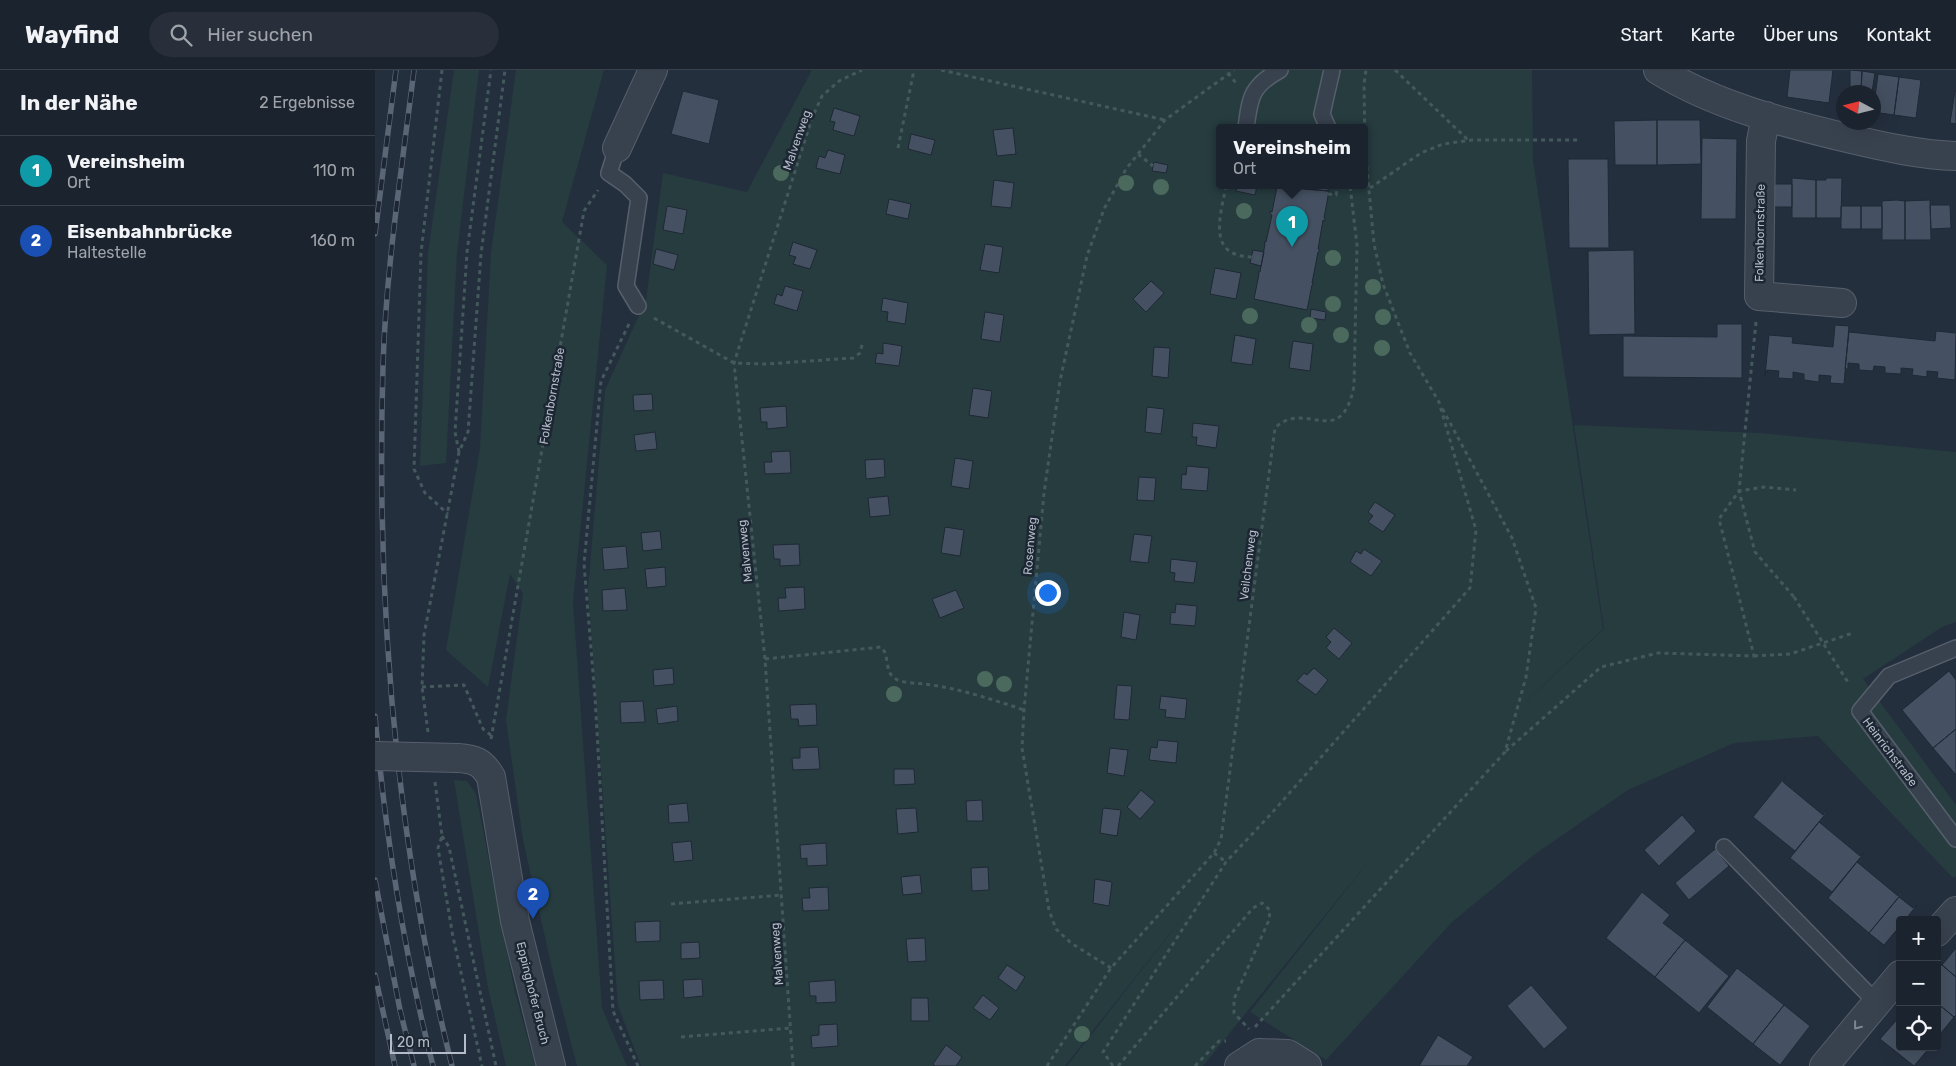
<!DOCTYPE html>
<html lang="de">
<meta charset="utf-8">
<style>
:root{--surface:#1b232e;--page:#282f3a;--text:#f1f3f6;--muted:#a0a4aa;--line:#39404a;--accent:#8ab4f8}
body{margin:0;font-family:Rubik,sans-serif;background:var(--page);color:var(--text)}
.controls{position:absolute;right:15px;bottom:15px;display:grid;overflow:hidden;border-radius:5px;box-shadow:0 5px 20px #0002}
.controls button{width:45px;height:45px;display:grid;place-items:center;padding:0;border:0;border-bottom:1px solid var(--line);background:var(--surface);color:var(--text);font:25px sans-serif}
.compass{position:absolute;left:1461px;top:15px;width:45px;height:45px;border-radius:50%;background:var(--surface);box-shadow:0 5px 20px #0002;rotate:277deg}
.scale{position:absolute;left:15px;bottom:12px;width:76px;box-sizing:border-box;padding-left:5px;border:2px solid #b4bcc9;border-top:0;font-size:14px;line-height:18px;white-space:nowrap;color:#b4bcc9;-webkit-text-stroke:4px #1d2633;paint-order:stroke}
.you{position:absolute;left:672px;top:522px;width:18px;height:18px;margin:-12px;border:4px solid #fff;border-radius:50%;background:#1a73e8;box-shadow:0 0 0 8px #1a73e833}
.badge{display:grid;place-items:center;width:32px;height:32px;border-radius:50%;background:var(--accent);color:#fff;font-size:16px;font-weight:700}
.pin{position:absolute;translate:-50% -41px;filter:drop-shadow(0 1px 2px #0008)}
.pin::after{content:'';position:absolute;top:26px;width:18px;height:15px;background:inherit;clip-path:polygon(0 0,100% 0,50% 100%)}
.popup{position:absolute;left:841px;top:54px;width:152px;height:65px;box-sizing:border-box;display:grid;place-content:center;border-radius:5px;background:var(--surface);filter:drop-shadow(0 1px 4px #0005);font-size:16px;white-space:nowrap;color:var(--muted)}
.popup b{font-size:19px;color:var(--text)}
.popup::after{content:'';position:absolute;left:50%;top:100%;margin-left:-10px;border:10px solid transparent;border-top-color:var(--surface)}
.list{margin:0;padding:0;list-style:none}
h2{display:flex;justify-content:space-between;align-items:center;height:65px;margin:0;padding:0 20px;font-size:21px}
h2 small{font-size:16px;font-weight:400;color:var(--muted)}
.list li{display:grid;grid-template-columns:32px 1fr auto;gap:15px;align-items:center;box-sizing:border-box;height:70px;padding:0 20px;border-top:1px solid var(--line)}
.list b{display:block;font-size:19px;white-space:nowrap}
.list p{margin:0;font-size:16px;white-space:nowrap;color:var(--muted)}
.list em{font-size:16px;font-style:normal;color:var(--muted)}
.icon{flex:none;width:28px;height:28px;fill:none;stroke:currentColor;stroke-width:2;stroke-linecap:round;stroke-linejoin:round}
.map{position:relative;flex:none;width:1581px;height:996px;overflow:hidden}
header{display:flex;align-items:center;gap:30px;box-sizing:border-box;height:70px;padding:0 25px;background:var(--surface);border-bottom:1px solid var(--line)}
header strong{font-size:24px}
nav{display:flex;gap:28px;margin-inline-start:auto;font-size:18px}
.search{width:350px;height:45px;background:var(--page);display:flex;align-items:center;gap:12px;box-sizing:border-box;padding:0 18px;border-radius:28px;color:var(--muted);font-size:19px}
main{display:flex}
aside{flex:1;background:var(--surface)}
.map>svg:first-child{display:block}
.green{fill:#263c3f;fill-rule:evenodd}
.building{fill:#455162;stroke:#1f2835}
.lines{fill:none;stroke-linecap:round;stroke-linejoin:round}
.lane-casing{stroke:#565f6c;stroke-width:18}
.street-casing{stroke:#565f6c;stroke-width:30}
.path{stroke:#44595c;stroke-width:3;stroke-dasharray:4 4;stroke-linecap:butt}
.lane{stroke:#38414e;stroke-width:15}
.street{stroke:#38414e;stroke-width:28}
.rail-casing{stroke:#5a6575;stroke-width:5.5}
.rail{stroke:#1d2633;stroke-width:4;stroke-dasharray:11;stroke-linecap:butt}
.street-bridge-casing{stroke:#565f6c;stroke-width:30;stroke-linecap:butt}
.path-bridge{stroke:#44595c;stroke-width:3;stroke-dasharray:4 4;stroke-linecap:butt}
.street-bridge{stroke:#38414e;stroke-width:28}
.tree{fill:#4b6a5d}
.oneway{stroke:#7c8592}
.labels{text-anchor:middle;stroke-width:5;stroke-linejoin:round;paint-order:stroke}
.street-label{font-size:12px;fill:#b4bcc9;stroke:#1d2633}
</style>
<header>
<strong>Wayfind</strong>
<div class="search"><svg class="icon" aria-label="search" viewBox="0 0 24 24"><circle cx="10" cy="10" r="6"/><path d="M15 15l6 6"/></svg>Hier suchen</div>
<nav><a>Start</a><a>Karte</a><a>Über uns</a><a>Kontakt</a></nav>
</header>
<main>
<aside>
<h2>In der Nähe<small>2 Ergebnisse</small></h2>
<ul class="list">
<li><span class="badge" style="background:#0f9aa8">1</span><div><b>Vereinsheim</b><p>Ort</p></div><em>110 m</em></li>
<li><span class="badge" style="background:#1a4fb4">2</span><div><b>Eisenbahnbrücke</b><p>Haltestelle</p></div><em>160 m</em></li>
</ul>
</aside>
<div class="map">
<svg width="1581" height="996" viewBox="0 0 1581 996">
<rect width="100%" height="100%" fill="#242f3e"/>
<path class="green" d="M79 0H104L82 183 71 393 45 396 53 183Z
M141 0H229L187 152 232 195 198 532 227 938 252 996H202L179 907 148 770 131 650 148 523 135 504 113 617 71 580 105 378 116 183Z
M437 0H1157L1158 90 1228 559 1137 644 1229 559 1199 355 1385 363 1581 382V552L1567 557 1488 609 1581 735V806L1578 808 1443 666 1359 673 1253 720 1160 784 1077 852 951 990 875 942 997 787 828 996H692L818 834 690 996H266L243 936 213 519 230 320 271 230 288 103 372 122ZM844 58H990V116H844Z
M79 710 92 711 101 724 139 918 160 996H131L113 918Z"/>
<path class="building" d="M1415 0H1458L1454 33 1412 27Z
M1475 0 1487 1 1486 22 1475 21Z
M1487 1 1500 3 1497 22H1486Z
M1503 4 1524 7 1519 45 1498 42Z
M1524 7 1546 10 1541 48 1519 45Z
M308 21 344 30 334 74 296 64Z
M1580 21H1581V54L1575 53Z
M459 38 485 46 479 66 458 60 460 52 455 51Z
M1282 50H1325L1326 94 1282 95Z
M1282 50V95H1240L1239 51Z
M638 58 641 84 622 86 618 60Z
M536 64 560 70 556 85 533 79Z
M1327 68 1362 69 1361 149H1326Z
M453 80 470 85 465 104 441 98 444 86 450 88Z
M1193 89H1233L1234 178H1194Z
M779 92 793 95 791 103 777 101Z
M1417 108 1441 110V148H1417Z
M1451 108H1467L1466 148H1441V110H1451Z
M619 110 639 113 636 138 616 136Z
M1396 114H1417V137H1396Z
M862 116H882L880 125 861 121Z
M904 116H953V121Z
M902 117 954 121 949 148H950V151L948 150 943 179 945 180 943 182 937 213H939L937 215 932 240 879 229 884 204 883 202H885L890 174 889 172H891L897 145 895 144V141L897 142Z
M514 129 536 134 533 149 511 144Z
M1521 130 1530 131V170H1507V131Z
M1555 130 1556 170H1530V131Z
M1555 135H1575L1576 158 1556 159Z
M292 136 312 140 308 164 288 160Z
M1466 136H1486V159H1466Z
M1486 136H1507V159H1486Z
M418 172 442 180 435 199 418 194 421 187 414 185Z
M610 174 628 177 624 203 605 200Z
M281 179 303 185 299 200 278 194Z
M878 180 889 182 886 196 875 193Z
M1259 180 1260 264 1214 265 1213 181Z
M840 198 866 203 861 229 835 224Z
M776 211 789 223 771 242 758 229Z
M410 216 428 221 422 241 399 234 402 224 407 226Z
M508 228 533 233 530 254 512 251 513 242 506 241Z
M936 239 951 242 950 250 935 248Z
M610 242 629 245 625 272 606 269Z
M1342 254H1367V308L1248 307V266L1342 267Z
M1460 255 1474 256 1469 314 1455 313 1456 306 1444 305V312L1429 310V304L1418 302V309L1403 308 1404 301 1392 300 1390 306 1394 265 1418 267 1417 273 1458 277Z
M1561 261 1581 263 1580 310 1562 308 1563 302 1552 301V307L1537 305 1538 299 1526 298V304L1510 303V297L1499 296 1498 301 1484 300V294L1473 293V299H1470L1474 262 1560 271Z
M860 265 881 269 877 295 856 292Z
M918 271 938 274 935 301 914 298Z
M508 273 527 276 524 296 500 293 502 283 508 284Z
M779 277 795 278 793 308 777 306Z
M598 318 617 321 613 348 594 345Z
M277 324 278 340 259 341 258 325Z
M411 336 412 357 392 359V352H386L385 338Z
M772 337 789 339 786 364 770 362Z
M818 353 844 356 841 378 821 375 822 367H817Z
M280 362 282 379 261 381 259 365Z
M415 381 416 403 390 404 389 392H397L396 382Z
M580 388 598 391 594 419 576 416Z
M509 389 510 407 491 409 490 390Z
M812 396 834 398 832 421 806 419 807 404 811 405Z
M764 407 781 408 779 431 762 430Z
M513 426 515 445 495 447 493 428Z
M1000 432 1020 445 1008 462 993 452 998 446 993 442Z
M570 457 589 460 585 486 566 483Z
M285 461 287 479 268 481 266 463Z
M759 464 777 466 773 493 755 491Z
M424 474 425 495 405 496V489H399L398 475Z
M251 476 253 498 229 500 227 478Z
M989 479 1007 491 996 506 975 492 981 481 986 484Z
M796 489 822 492 819 513 799 511 800 503 795 502Z
M290 497 291 516 272 518 270 499Z
M429 517 430 539 404 541 403 528H411L410 518Z
M250 518 252 540 228 541 227 520Z
M581 520 589 538 565 548 557 529Z
M801 534 822 536 820 556 795 554 796 542 800 543Z
M749 542 765 545 761 570 746 567Z
M959 558 977 573 964 589 951 578 956 572 951 567Z
M298 598 299 614 279 616 278 600Z
M939 598 953 610 941 625 922 611 929 603 932 605Z
M1574 601 1581 610V659L1558 678 1527 640Z
M742 615 757 616 754 650 739 649Z
M786 626 812 629 810 649 790 647 791 640 784 639Z
M268 631 270 652 246 653 245 632Z
M441 634 442 655 424 656 423 649H416L415 635Z
M302 636 303 651 283 654 281 639Z
M1581 659V705L1558 678Z
M783 670 803 672 801 693 774 690 776 677 782 678Z
M443 677 445 699 418 700 417 688H425V678Z
M735 678 753 680 749 706 732 703Z
M519 699H539L540 714 519 715Z
M1410 707 1408 712 1448 745 1451 741 1452 742 1420 781 1378 747Z
M766 720 780 732 765 749 752 737Z
M607 730 608 751H592L591 731Z
M312 733 314 752 294 753 293 735Z
M541 738 543 762 523 764 521 739Z
M728 738 746 740 742 766 725 763Z
M1307 745 1321 761 1284 796 1269 780Z
M1444 752 1485 786 1489 783 1457 822 1415 788Z
M316 771 318 790 299 792 297 773Z
M451 773 452 795 432 796V788L426 789 425 775Z
M1340 779 1354 796 1314 830 1300 813Z
M1482 792 1523 826 1526 822 1527 823 1494 863 1453 828Z
M613 797 614 820 597 821 596 798Z
M545 805 547 823 528 825 526 807Z
M720 809 737 812 734 836 718 833Z
M453 817 454 840 428 841 427 828H435L434 818Z
M1267 822 1295 845 1288 853 1310 870 1280 907 1231 868Z
M1524 827 1538 838 1542 835 1530 850H1525V856L1509 875 1494 863Z
M285 851V871L261 872 260 852Z
M550 868 551 891 533 892 531 869Z
M1310 870 1354 906 1324 943 1280 907Z
M324 872 325 888 306 889V873Z
M1581 878V907L1567 895Z
M632 895 650 907 641 921 623 908Z
M1567 895 1581 907V945L1579 947 1562 933V900Z
M1362 898 1409 935 1378 974 1332 937Z
M327 909 328 926 309 928 308 910Z
M288 910 289 929 265 930 264 911Z
M460 910 461 932 441 933V926H435L434 912Z
M1156 915 1193 958 1169 979 1132 936Z
M608 925 624 938 615 950 598 938Z
M536 928H553L554 951H536Z
M1562 933 1579 947 1562 968Z
M1409 935 1435 956 1405 995 1378 974Z
M1525 946V977H1555L1539 996 1505 969Z
M462 954 463 976 437 978 436 966 444 965V955Z
M1063 965 1098 987 1092 996H1044Z
M571 975 587 987 581 996H560L558 994Z"/>
<g class="lines">
<g class="lane-casing">
<path id="lane" d="M871 58C875 27 876 16 905 0
M953 58 947 44 957 0
M242 78 234 103 250 114 264 128 251 216 263 236
M1581 578 1514 606 1485 641 1581 769
M1349 777 1501 932"/>
</g>
<g class="street-casing">
<path id="street" d="M1283 0C1341 36 1410 53 1476 69 1510 77 1546 85 1581 86
M1391 46 1386 71 1384 226 1467 233
M242 78 278 0
M83 688C100 689 107 692 116 707L140 851 176 996
M1562 862 1581 841
M864 996 884 983 913 984 932 996
M1449 996 1525 905"/>
</g>
<path class="path" d="M67 0 46 183 39 399 50 423 73 444
M566 0 790 50
M1020 0 1093 70
M853 3 861 13
M523 78 539 0
M763 84 778 96
M851 116C848 135 834 175 860 184 868 187 878 187 887 189
M969 116H984
M995 118 1046 83 1068 74 1097 70H1205
M953 124 961 125 963 116
M279 248 359 293 391 294 478 288 485 283 488 271
M1381 252 1364 421 1380 482 1419 527
M254 254 226 311 209 494 220 627 238 941 263 996
M84 382 80 362 92 182 116 0
M1379 586 1415 584 1478 563
M390 589 506 577C515 585 509 600 519 608 526 613 540 613 549 614 583 618 616 629 649 640
M47 617 89 615 108 659 117 666
M53 662 47 617 49 565 84 382 93 362 106 184 130 0
M116 669 209 141 223 120
M1131 681 1226 597 1283 583 1379 586 1344 449 1364 421 1389 417 1421 420
M60 712 67 766 63 778 78 867 107 996
M67 766 74 777 121 996
M839 783 851 792
M296 834 407 825
M736 898 696 873 681 859 674 840 647 678 649 640 669 423 685 311 712 186 729 139 751 99 790 50 859 0
M880 957 1130 682 1151 607 1161 538 1137 468 1067 338
M306 967 416 958
M418 996 390 589 359 293 437 48 447 26 464 11 487 0
M672 996 736 898 839 783 846 769 900 358C930 328 966 382 979 316L982 175 975 116
M738 996 728 982 851 792 895 745 1095 518 1101 460 1064 332 1035 283 1008 214 999 174 990 77 989 14 991 0
M743 996 878 838 887 833 895 840 894 850 859 929V943L874 959
M820 996 844 971H851"/>
<use href="#lane" class="lane"/>
<use href="#street" class="street"/>
<g class="rail-casing">
<path id="rail" d="M39 0C27 98 11 197 8 296 1 531 20 768 77 996
M0 164 21 0
M0 646C10 763 29 882 58 996
M0 810 25 940 39 996
M0 905 20 996"/>
</g>
<use href="#rail" class="rail"/>
<g class="street-bridge-casing">
<path id="street-bridge" d="M0 686 83 688"/>
</g>
<path class="path-bridge" d="M1419 527 1474 614"/>
<use href="#street-bridge" class="street-bridge"/>
</g>
<g class="tree">
<circle cx="406" cy="103" r="8"/>
<circle cx="751" cy="113" r="8"/>
<circle cx="786" cy="117" r="8"/>
<circle cx="869" cy="141" r="8"/>
<circle cx="958" cy="188" r="8"/>
<circle cx="998" cy="217" r="8"/>
<circle cx="958" cy="234" r="8"/>
<circle cx="875" cy="246" r="8"/>
<circle cx="1008" cy="247" r="8"/>
<circle cx="934" cy="255" r="8"/>
<circle cx="966" cy="265" r="8"/>
<circle cx="1007" cy="278" r="8"/>
<circle cx="610" cy="609" r="8"/>
<circle cx="629" cy="614" r="8"/>
<circle cx="519" cy="624" r="8"/>
<circle cx="707" cy="964" r="8"/>
</g>
<defs><path id="oneway-chevron" d="M-2-3.5L2.5 0L-2 3.5" fill="none" stroke-width="1.6" stroke-linecap="round" stroke-linejoin="round" transform="scale(1.25)"/></defs>
<use class="oneway" href="#oneway-chevron" transform="translate(1482 956) rotate(129)"/>
<g class="labels">
<g class="street-label">
<text transform="translate(422 70) rotate(-71)" y="4">Malvenweg</text>
<text transform="translate(1385 163) rotate(-89)" y="4">Folkenbornstraße</text>
<text transform="translate(177 326) rotate(-80)" y="4">Folkenbornstraße</text>
<text transform="translate(655 476) rotate(-85)" y="4">Rosenweg</text>
<text transform="translate(370 481) rotate(-96)" y="4">Malvenweg</text>
<text transform="translate(873 495) rotate(-83)" y="4">Veilchenweg</text>
<text transform="translate(1515 682) rotate(53)" y="4">Heinrichstraße</text>
<text transform="translate(402 884) rotate(-94)" y="4">Malvenweg</text>
<text transform="translate(158 923) rotate(76)" y="4">Eppinghofer Bruch</text>
</g>
</g>
</svg>
<div class="controls">
<button>+</button>
<button>−</button>
<button><svg class="icon" aria-label="locate" viewBox="0 0 24 24"><circle cx="12" cy="12" r="6"/><path d="M12 2v4M12 18v4M2 12h4M18 12h4"/></svg></button>
</div>
<svg class="compass" viewBox="-18 -18 36 36"><path d="M0-13l5 13h-10z" fill="#e53935"/><path d="M0 13l5-13h-10z" fill="#a0a4aa"/></svg>
<div class="scale">20 m</div>
<div class="you"></div>
<div class="pin badge" style="left:917px;top:177px;background:#0f9aa8">1</div>
<div class="popup"><b>Vereinsheim</b>Ort</div>
<div class="pin badge" style="left:158px;top:849px;background:#1a4fb4">2</div>
</div>
</main>
